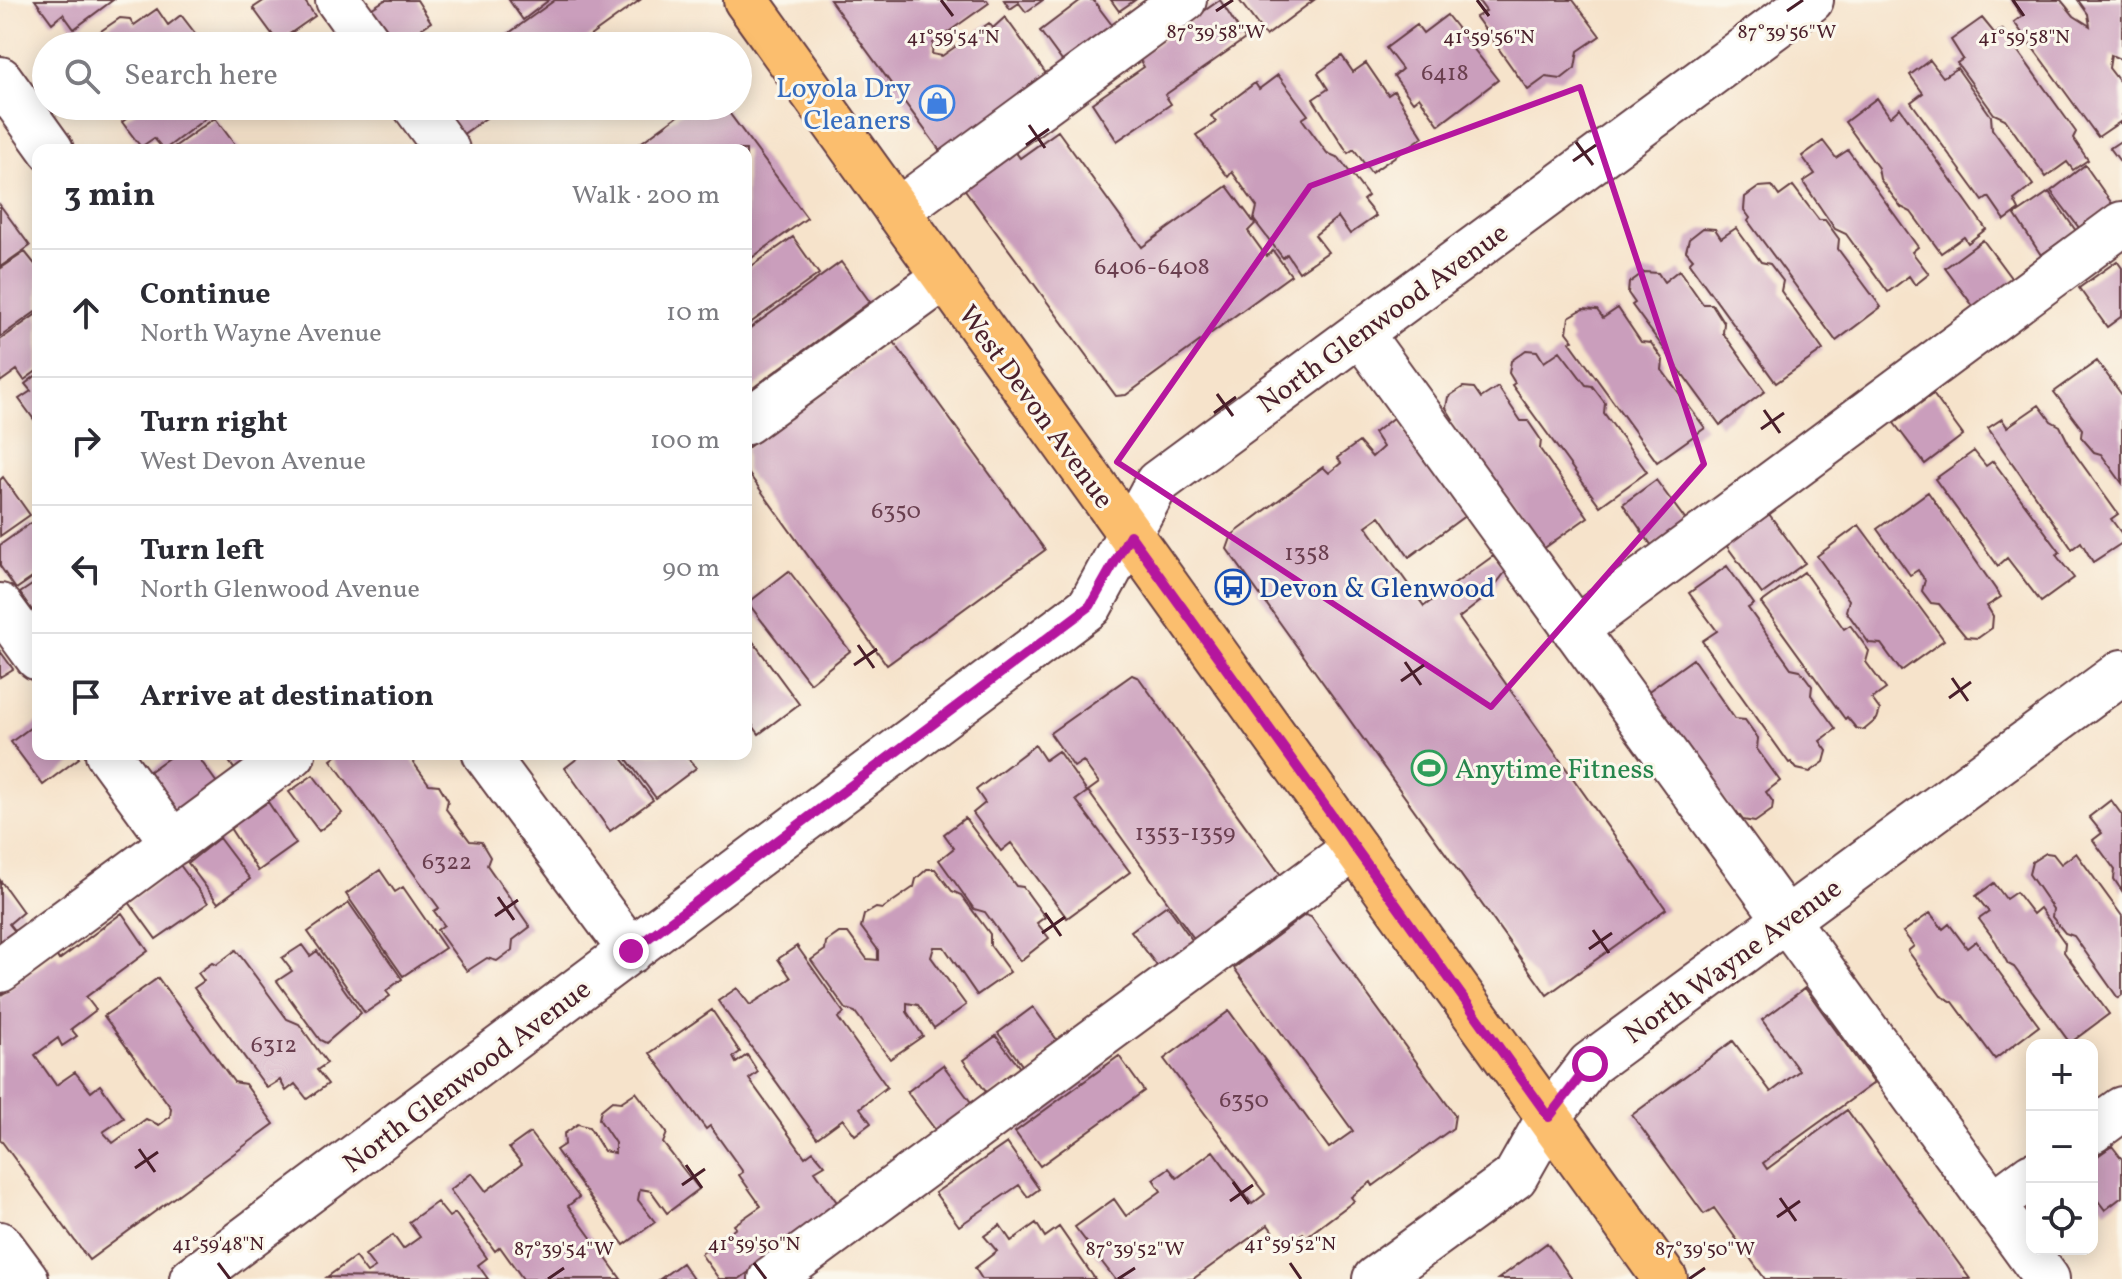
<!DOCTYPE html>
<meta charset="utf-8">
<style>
:root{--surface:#fff;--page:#f2f2f3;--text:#2b2b33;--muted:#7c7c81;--line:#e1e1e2}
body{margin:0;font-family:Vollkorn,serif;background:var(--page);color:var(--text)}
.controls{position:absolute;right:24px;bottom:24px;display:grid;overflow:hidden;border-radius:16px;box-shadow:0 4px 20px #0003}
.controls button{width:72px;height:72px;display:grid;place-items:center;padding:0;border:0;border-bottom:2px solid var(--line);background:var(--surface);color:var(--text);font:40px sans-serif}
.stop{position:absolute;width:24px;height:24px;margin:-18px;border:6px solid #b5179e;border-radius:50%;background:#fff}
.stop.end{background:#b5179e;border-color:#fff;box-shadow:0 2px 8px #0008}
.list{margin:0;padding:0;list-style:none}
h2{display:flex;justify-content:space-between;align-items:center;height:104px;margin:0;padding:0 32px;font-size:34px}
h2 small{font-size:26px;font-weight:400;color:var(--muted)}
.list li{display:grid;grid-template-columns:52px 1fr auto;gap:24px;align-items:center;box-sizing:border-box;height:128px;padding:0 32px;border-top:2px solid var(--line)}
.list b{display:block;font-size:30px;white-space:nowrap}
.list p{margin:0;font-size:26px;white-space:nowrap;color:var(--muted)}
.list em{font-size:26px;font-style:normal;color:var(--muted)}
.icon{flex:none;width:44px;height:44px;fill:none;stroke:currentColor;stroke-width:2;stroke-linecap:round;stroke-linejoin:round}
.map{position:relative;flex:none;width:2122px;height:1279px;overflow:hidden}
.search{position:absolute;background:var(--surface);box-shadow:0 4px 20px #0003;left:32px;top:32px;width:720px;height:88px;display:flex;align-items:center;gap:20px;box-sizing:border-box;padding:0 28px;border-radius:44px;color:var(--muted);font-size:30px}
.panel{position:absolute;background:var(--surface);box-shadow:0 4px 20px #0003;left:32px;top:144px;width:720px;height:616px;border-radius:16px}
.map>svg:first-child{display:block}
.building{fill:#ca9ebc}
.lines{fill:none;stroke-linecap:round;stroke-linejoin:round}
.minor-casing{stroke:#643c43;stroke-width:48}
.major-casing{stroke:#643c43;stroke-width:48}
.minor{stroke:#fff;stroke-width:44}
.major{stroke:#fbbe6e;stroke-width:44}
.route{stroke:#b5179e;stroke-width:10}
.marked{fill:none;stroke:#b5179e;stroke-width:6;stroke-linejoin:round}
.ticks{fill:none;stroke:#4a1f2b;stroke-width:3}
.labels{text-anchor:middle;stroke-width:6;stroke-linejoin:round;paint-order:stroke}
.number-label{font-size:24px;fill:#6a3f4f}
.shop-label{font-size:28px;fill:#366cbe;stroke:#fbf7ec;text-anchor:end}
.street-label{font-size:28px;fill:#4a1f2b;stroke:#fbf7ec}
.transit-label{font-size:28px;fill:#164399;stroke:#fbf7ec;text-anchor:start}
.leisure-label{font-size:28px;fill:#27864d;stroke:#fbf7ec;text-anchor:start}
.ticks-label{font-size:20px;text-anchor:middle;fill:#4a1f2b;stroke:#fbf7ec;stroke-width:6;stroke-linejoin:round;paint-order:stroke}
</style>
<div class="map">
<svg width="2122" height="1279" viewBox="0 0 2122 1279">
<rect width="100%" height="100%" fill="#fbf7ec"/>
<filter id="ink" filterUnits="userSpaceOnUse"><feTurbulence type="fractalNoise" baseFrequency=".0125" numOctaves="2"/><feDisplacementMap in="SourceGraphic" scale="16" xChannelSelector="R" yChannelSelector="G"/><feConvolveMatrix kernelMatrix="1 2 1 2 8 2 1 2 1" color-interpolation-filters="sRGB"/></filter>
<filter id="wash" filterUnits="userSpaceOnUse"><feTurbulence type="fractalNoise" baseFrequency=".006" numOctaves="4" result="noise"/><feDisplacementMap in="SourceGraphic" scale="32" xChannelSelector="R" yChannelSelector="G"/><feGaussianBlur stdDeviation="1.8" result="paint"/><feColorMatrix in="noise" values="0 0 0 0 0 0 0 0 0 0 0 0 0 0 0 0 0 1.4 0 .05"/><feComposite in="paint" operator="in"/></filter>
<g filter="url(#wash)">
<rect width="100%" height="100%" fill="#f6e3cb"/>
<g id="blocks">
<path class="building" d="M35 0H113L74 29 63 14 52 23Z
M265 0H304L315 16 278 42 253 8Z
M385 0H417L431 22 396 46H390L366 12Z
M509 0H549L523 20Z
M555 0H640L576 46H491Z
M830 0H987L989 3 933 43 932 54 942 56 989 23 993 28 1005 17 1050 79 944 156Z
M1004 0H1043L1026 12 1019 3 1010 9Z
M1081 0H1093L1115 29 1065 65 1040 31Z
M1111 0H1135L1119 11Z
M1220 0 1245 39 1165 95 1171 104 1117 141 1092 103 1144 67 1138 57Z
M1239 0H1314L1266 36Z
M1478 0H1573L1600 36 1578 51 1575 68 1561 79 1546 77 1528 90 1476 17 1486 11Z
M2011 0H2061L2074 16 2090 26 2088 14 2078 0H2122V60L2111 55 2109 68 2122 85V125L2120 122 2098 137 2014 22 2022 16Z
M157 9 168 25 181 15 198 37 187 46H108L98 33 120 18 130 19 134 25Z
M1447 15 1498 80 1439 125 1419 97 1413 102 1394 76 1402 69 1386 48 1417 25 1423 33Z
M1982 18 1995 34 2002 29 2076 132 2073 138 2088 160 2073 170 2067 162 2046 177 2005 119 1994 114 1957 63 1963 59 1951 40Z
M1342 56 1353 72 1366 63 1388 95 1394 91 1423 137 1371 173 1354 149 1348 153 1313 99 1328 89 1318 73Z
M1930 60 1943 77 1957 68 1991 116 1992 129 2033 185 2014 200 2019 210 2005 220 1989 197 1983 201 1911 102 1923 93 1910 75Z
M1278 75 1308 115 1302 119 1327 153 1339 158 1368 196 1363 200 1376 216 1350 234 1338 217 1315 235 1328 252 1299 272 1287 254 1283 258 1254 220 1257 207 1232 172 1228 177 1196 135 1216 122 1211 116 1255 83 1259 89Z
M1877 98 1890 117 1900 108 1986 229 1968 243 1964 237 1941 253 1911 212 1901 207 1880 179 1878 168 1845 122Z
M144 106H222L164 150 154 138 141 147 122 122Z
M433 106H503L452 142Z
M691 106H724L807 218 746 262V150H631Z
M215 118 239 150H170Z
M1058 131 1142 247 1227 186 1255 224 1248 231 1266 256 1273 251 1291 275 1126 395 1116 396 963 187 1014 150 1020 158Z
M2122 140V164L2110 148Z
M1823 141 1836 158 1848 150 1918 247 1912 252 1929 274 1915 285 1909 276 1888 292 1846 234 1835 229 1803 182 1815 174 1802 156Z
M2085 165 2113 205 2080 229 2051 191Z
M1772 186 1779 196 1793 186 1819 220H1825L1839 239 1838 249 1881 307 1836 341 1748 221 1750 218 1744 210 1745 197 1759 187Z
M2049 192 2076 231 2041 255 2015 215Z
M0 205 30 246 0 267Z
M1703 228 1715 229 1721 238 1736 228 1761 262 1770 264 1783 281 1781 291 1823 350 1776 383 1689 263 1693 259 1686 251 1689 239Z
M793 237 819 274 746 326V270Z
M1983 240 2014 282 1976 310 1945 268Z
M25 252 38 268V310L0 337V269Z
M2117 261 2122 268V316L2107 327 2079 288Z
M841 262 870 302 746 393V331Z
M1679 270 1703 304H1712L1724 323 1723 333 1765 391 1720 425 1632 305 1635 303 1628 293 1629 283 1644 272 1658 273 1664 282Z
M1618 308 1641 342 1651 343 1663 360 1662 370 1705 428 1657 462 1570 342 1573 340 1567 332 1569 317 1583 309 1597 310 1603 318Z
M38 313V370L24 380 17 370 0 382V340Z
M894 342 1045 550 887 665 746 470V449Z
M1526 350 1537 351 1544 362 1560 351 1586 385 1592 386 1605 403 1604 413 1647 472 1600 506 1512 385 1515 383 1509 373 1511 361Z
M2097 361 2122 395V483L2101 454 2094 452 2081 437 2082 429 2054 392Z
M38 374V419L35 421 19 399 31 391 25 384Z
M1463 387 1474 388 1481 398 1498 387 1521 421H1528L1541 440 1540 449 1588 517 1543 549 1451 421 1453 419 1446 408 1448 397Z
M1933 394 1963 435 1925 464 1894 423Z
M2039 405 2051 421 2060 426 2072 450 2118 514 2111 519 2122 534V543L2093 562 2081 542 2072 549 1988 428 2002 419 2007 427Z
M1394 417 1466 515 1409 557 1380 516 1366 526 1424 606 1493 556 1506 571 1486 597 1459 618 1666 909 1547 995 1227 549 1232 535 1323 467 1329 473 1341 463 1337 458 1359 442 1372 457 1383 447 1374 433Z
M1974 451 1986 466 1993 461 2060 552 2056 555 2074 578 2041 602 2007 558 1998 566 1935 479Z
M3 477 30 515 0 536V480Z
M1656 480 1687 522 1652 546 1623 504Z
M1928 492 2001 597 1987 606 1993 616 1992 628 1978 638 1966 637 1939 604 1931 603 1922 591 1925 580 1918 570 1910 575 1877 529Z
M1769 514 1805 563 1762 594 1726 545Z
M31 523 38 532V574L16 589 0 566V545Z
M1859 525 1944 640 1901 671 1881 644 1869 643 1846 611 1849 600 1817 556Z
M1727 566 1754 604 1748 608 1791 668 1800 670 1812 686 1811 695 1836 729 1820 741 1827 751 1824 762 1810 772 1797 769 1791 762 1789 763 1702 641 1717 631 1689 593Z
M789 571 850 651 810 683 748 603Z
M1804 572 1844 629 1850 625 1869 651 1866 662 1886 689 1872 699 1880 710 1877 719 1864 730 1856 728 1847 717 1845 719 1761 603Z
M38 581V619L20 593Z
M746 632 799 704 759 734 746 716Z
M0 651 13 669 0 677Z
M1693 659 1735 719 1745 720 1758 738 1757 749 1780 781 1766 792 1773 802 1772 810 1755 822 1743 820 1737 812 1734 814 1646 693Z
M1132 675 1139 678 1283 878 1198 944 1088 791 1099 783 1083 761 1074 767 1050 733Z
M38 722V754H76L79 758 43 785 11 742Z
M1035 745 1045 760 1058 751 1087 792 1076 800 1130 872 1067 918 1011 843 1001 851 973 813 985 803 976 790Z
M174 754H196L217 783 176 813 147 773Z
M224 754H258L235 770Z
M339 754H414L413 762 429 784 439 785 448 800 446 809 470 841 481 842 490 857 487 865 530 927 513 940 512 950 497 961 487 958 467 971 437 930 444 925 434 911 439 908 331 760Z
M583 754H619L653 800 610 831 565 768Z
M623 754H685L696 768 656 798Z
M313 775 342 813 319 831 289 792Z
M2111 800 2122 815V891L2114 879 2115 870 2093 840 2102 833 2089 817Z
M268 802 296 844 258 871 230 828Z
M965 818 1016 886 1023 887 1045 917 1037 923 1049 938 1020 961 985 912 974 909 939 860 954 848 944 834Z
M219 838 250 879 218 903 188 863Z
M2046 853 2053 854 2061 864 2076 853 2122 916V995L2118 998 2074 936 2065 933 2052 917 2053 909 2029 874 2032 862Z
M180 865 208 903 156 939 129 902Z
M927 869H935L952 891 961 895 990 934V945L1010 972 977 995 944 947H934L931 957 966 1005 934 1028 918 1005 907 1003V1012L923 1036 890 1059 855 1012 846 1009 811 960 825 950 826 942 839 933H848L867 959 878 960V950L861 927 864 915 876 908 882 909 914 887 916 879Z
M380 870 395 892 403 887 445 948 403 976 346 894Z
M0 880 23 912 9 924 17 934 0 947Z
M1994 883 2006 899 2016 892 2033 914 2040 908 2065 943 2064 952 2109 1014 2070 1043 2014 967 2008 964 1996 942 1979 919 1989 912 1976 896Z
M349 903 402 979 386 991 390 996 365 1013 308 932Z
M1167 905 1195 944 1161 971 1131 931Z
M122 913 148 951 86 997 96 1010 71 1029 77 1036 62 1046 58 1038 35 1055 56 1085 75 1072 91 1092 100 1085 124 1118 103 1132 113 1143 146 1119 159 1125 170 1117 171 1108 104 1016 158 978 234 1082 245 1084 274 1124 89 1260 0 1139V996L56 955 59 960Z
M1930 913 1943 929 1949 924 1967 948 1976 941 2039 1026 1995 1059 1953 1002 1941 996 1908 951 1914 946 1903 932Z
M1305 915 1311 917 1455 1115 1453 1128 1373 1186 1371 1182 1351 1197 1354 1201 1306 1237 1303 1233 1283 1246 1268 1225 1193 1279H1115L1075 1227 1114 1199 1126 1216 1161 1191 1153 1179 1169 1168 1177 1178 1213 1151 1252 1204 1265 1194 1164 1059 1229 1011 1329 1148 1353 1131 1234 968Z
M302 945 310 956 317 951 361 1013 326 1043 320 1040 277 981 292 971 282 958Z
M797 946 844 1013 838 1018 887 1087 860 1108 871 1123 855 1135 843 1119 817 1138 718 1001 737 988 750 1005 791 978 778 959Z
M236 950 287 1019 299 1024 327 1063 317 1070 328 1084 307 1099 295 1084 286 1091 280 1080 267 1088 194 988 204 981 198 973 212 963 216 965Z
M1805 988 1874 1083 1763 1163 1767 1169 1847 1110 1970 1279H1765L1714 1208 1704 1214 1632 1115 1733 1041 1771 1092 1799 1071 1762 1020Z
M1033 1007 1060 1044 1025 1069 998 1033Z
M712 1010 740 1052 733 1057 736 1063 747 1055 758 1072 749 1079 805 1157 813 1151 825 1165 815 1171 841 1208 739 1279H719L701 1254 736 1228 734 1225 761 1206 739 1175 743 1172 710 1126 706 1129 650 1053Z
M996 1036 1023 1072 989 1096 963 1060Z
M1119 1056 1144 1091 1040 1166 1015 1132Z
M943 1065 973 1105 937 1132 907 1092Z
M636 1092 667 1133 663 1143 699 1189 667 1213 651 1191 640 1189 638 1200 655 1222 624 1245 556 1150 565 1144 564 1134 578 1124 589 1127 604 1151 615 1153V1143L599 1119 601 1110 612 1101 621 1102Z
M530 1133 579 1197 568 1206 621 1279H523L500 1247 495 1251 450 1190 472 1173 486 1191 522 1164 509 1148Z
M1007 1143 1039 1189 1028 1197 1019 1185 959 1226 935 1193Z
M2112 1146 2122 1159V1197L2105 1210 2092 1193V1160Z
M437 1202 449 1217 455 1213 487 1258 478 1265 488 1279 327 1277 355 1257 367 1273 375 1268 365 1255 393 1235 403 1249 420 1237 409 1222Z
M1036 1223 1045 1237 1059 1227 1095 1279H982L975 1268 997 1251 984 1236 1000 1225 1011 1241Z
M1547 1243 1572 1279H1498Z
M682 1263 693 1279H660Z"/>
</g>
</g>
<g filter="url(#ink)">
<use href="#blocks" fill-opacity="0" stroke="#643c43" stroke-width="2"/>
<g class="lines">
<g class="minor-casing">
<path id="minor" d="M338 0 371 46
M0 79 51 150
M415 106 447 150
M897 211 1184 0
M1360 333 2047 1279
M746 422 945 277
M0 606 38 658
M1575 630 2122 224
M108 754 173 843
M485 754 631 951
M0 970 293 754
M2092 1131 2122 1109
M1993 1204 2032 1175
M0 1244 26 1279
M192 1279 1090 606 1157 483 1811 0
M771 1279 1355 848
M1375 1279 1515 1177 1549 1117 1590 1064 2122 672"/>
</g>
<g class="major-casing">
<path id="major" d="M746 0 1665 1279"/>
</g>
<use href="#minor" class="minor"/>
<use href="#major" class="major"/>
</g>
</g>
<g class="lines" filter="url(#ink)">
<path class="route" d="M631 951 1090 606 1130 535 1549 1117 1590 1064"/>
</g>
<path class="marked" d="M1580 87 1704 464 1491 707 1117 462 1310 186Z"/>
<path class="ticks" d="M941 0 953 16M1477 0 1489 16M2013 0 2024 16M1216 11 1233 0M1787 11 1803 0M1029 125 1045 148M1576 142 1593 165M1026 145 1049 129M1573 161 1596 145M1217 394 1233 416M1764 410 1780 433M1214 413 1236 397M1761 429 1784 413M858 645 874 668M1405 662 1421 685M854 665 877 649M1952 678 1968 701M1401 681 1424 665M1949 698 1971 682M498 897 514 920M1045 913 1061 936M495 916 518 900M1593 930 1609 953M1042 933 1065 917M1589 949 1612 933M139 1149 155 1172M686 1165 702 1188M135 1168 158 1152M1233 1182 1249 1204M682 1185 705 1169M1780 1198 1796 1221M1230 1201 1253 1185M1777 1217 1800 1201M218 1263 230 1279M754 1263 766 1279M1290 1263 1301 1279M548 1279 564 1268M1118 1279 1135 1268M1689 1279 1705 1268"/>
<defs>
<g id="shop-ring" transform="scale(1.8)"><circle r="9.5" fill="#fbf7ec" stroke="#3f7fe0" stroke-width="1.5"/><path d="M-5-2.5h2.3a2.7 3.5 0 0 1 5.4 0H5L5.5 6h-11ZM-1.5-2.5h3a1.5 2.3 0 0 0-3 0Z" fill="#3f7fe0"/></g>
<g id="bus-ring" transform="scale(1.8)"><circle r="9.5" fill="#fbf7ec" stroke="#1a4fb4" stroke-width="1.5"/><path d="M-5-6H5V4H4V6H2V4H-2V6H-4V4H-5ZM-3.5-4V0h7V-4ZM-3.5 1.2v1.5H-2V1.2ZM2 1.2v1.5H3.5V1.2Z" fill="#1a4fb4"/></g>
<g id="stadium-ring" transform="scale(1.8)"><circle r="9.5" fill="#fbf7ec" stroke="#2e9e5b" stroke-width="1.5"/><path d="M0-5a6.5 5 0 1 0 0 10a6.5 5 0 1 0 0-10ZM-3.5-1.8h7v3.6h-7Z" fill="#2e9e5b"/></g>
</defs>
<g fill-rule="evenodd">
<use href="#shop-ring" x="937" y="103"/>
<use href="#bus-ring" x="1233" y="587"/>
<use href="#stadium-ring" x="1429" y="768"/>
</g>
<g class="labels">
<g class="number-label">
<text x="1445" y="80">6418</text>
<text x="1152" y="274">6406-6408</text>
<text x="896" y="518">6350</text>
<text x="1307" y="560">1358</text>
<text x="1185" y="840">1353-1359</text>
<text x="447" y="869">6322</text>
<text x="274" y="1052">6312</text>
<text x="1244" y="1107">6350</text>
</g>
<g class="shop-label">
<text x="911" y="97">Loyola Dry<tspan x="911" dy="32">Cleaners</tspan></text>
</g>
<g class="street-label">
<text transform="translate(1382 317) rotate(-36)" y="10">North Glenwood Avenue</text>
<text transform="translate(1037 406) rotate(54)" y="10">West Devon Avenue</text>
<text transform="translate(1732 960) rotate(-36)" y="10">North Wayne Avenue</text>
<text transform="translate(466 1075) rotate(-37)" y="10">North Glenwood Avenue</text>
</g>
<g class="transit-label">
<text x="1259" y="597">Devon &amp; Glenwood</text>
</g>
<g class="leisure-label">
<text x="1455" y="778">Anytime Fitness</text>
</g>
</g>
<g class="ticks-label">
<text x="1216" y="38">87°39'58"W</text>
<text x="1787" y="38">87°39'56"W</text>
<text x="953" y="43">41°59'54"N</text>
<text x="1489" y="43">41°59'56"N</text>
<text x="2024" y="43">41°59'58"N</text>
<text x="218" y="1250">41°59'48"N</text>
<text x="754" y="1250">41°59'50"N</text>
<text x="1290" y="1250">41°59'52"N</text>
<text x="564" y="1255">87°39'54"W</text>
<text x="1135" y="1255">87°39'52"W</text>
<text x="1705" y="1255">87°39'50"W</text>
</g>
</svg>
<div class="controls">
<button>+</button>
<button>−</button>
<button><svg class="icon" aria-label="locate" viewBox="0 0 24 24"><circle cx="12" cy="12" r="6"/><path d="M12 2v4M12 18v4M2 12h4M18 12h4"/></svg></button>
</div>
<div class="stop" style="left:1590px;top:1064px"></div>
<div class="stop end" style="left:631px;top:951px"></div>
<div class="search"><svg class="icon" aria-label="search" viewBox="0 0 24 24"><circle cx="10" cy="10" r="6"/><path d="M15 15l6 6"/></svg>Search here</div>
<section class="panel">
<h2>3 min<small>Walk · 200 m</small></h2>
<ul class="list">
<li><svg class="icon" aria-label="ahead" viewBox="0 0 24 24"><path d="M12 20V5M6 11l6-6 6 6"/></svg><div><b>Continue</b><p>North Wayne Avenue</p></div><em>10 m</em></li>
<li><svg class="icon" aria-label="right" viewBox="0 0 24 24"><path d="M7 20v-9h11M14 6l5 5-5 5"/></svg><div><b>Turn right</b><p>West Devon Avenue</p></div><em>100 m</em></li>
<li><svg class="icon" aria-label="left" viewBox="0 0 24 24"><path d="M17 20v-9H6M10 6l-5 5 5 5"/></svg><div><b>Turn left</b><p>North Glenwood Avenue</p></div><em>90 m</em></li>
<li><svg class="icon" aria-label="arrive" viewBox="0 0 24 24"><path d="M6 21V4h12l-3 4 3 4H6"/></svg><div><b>Arrive at destination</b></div></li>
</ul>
</section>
</div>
